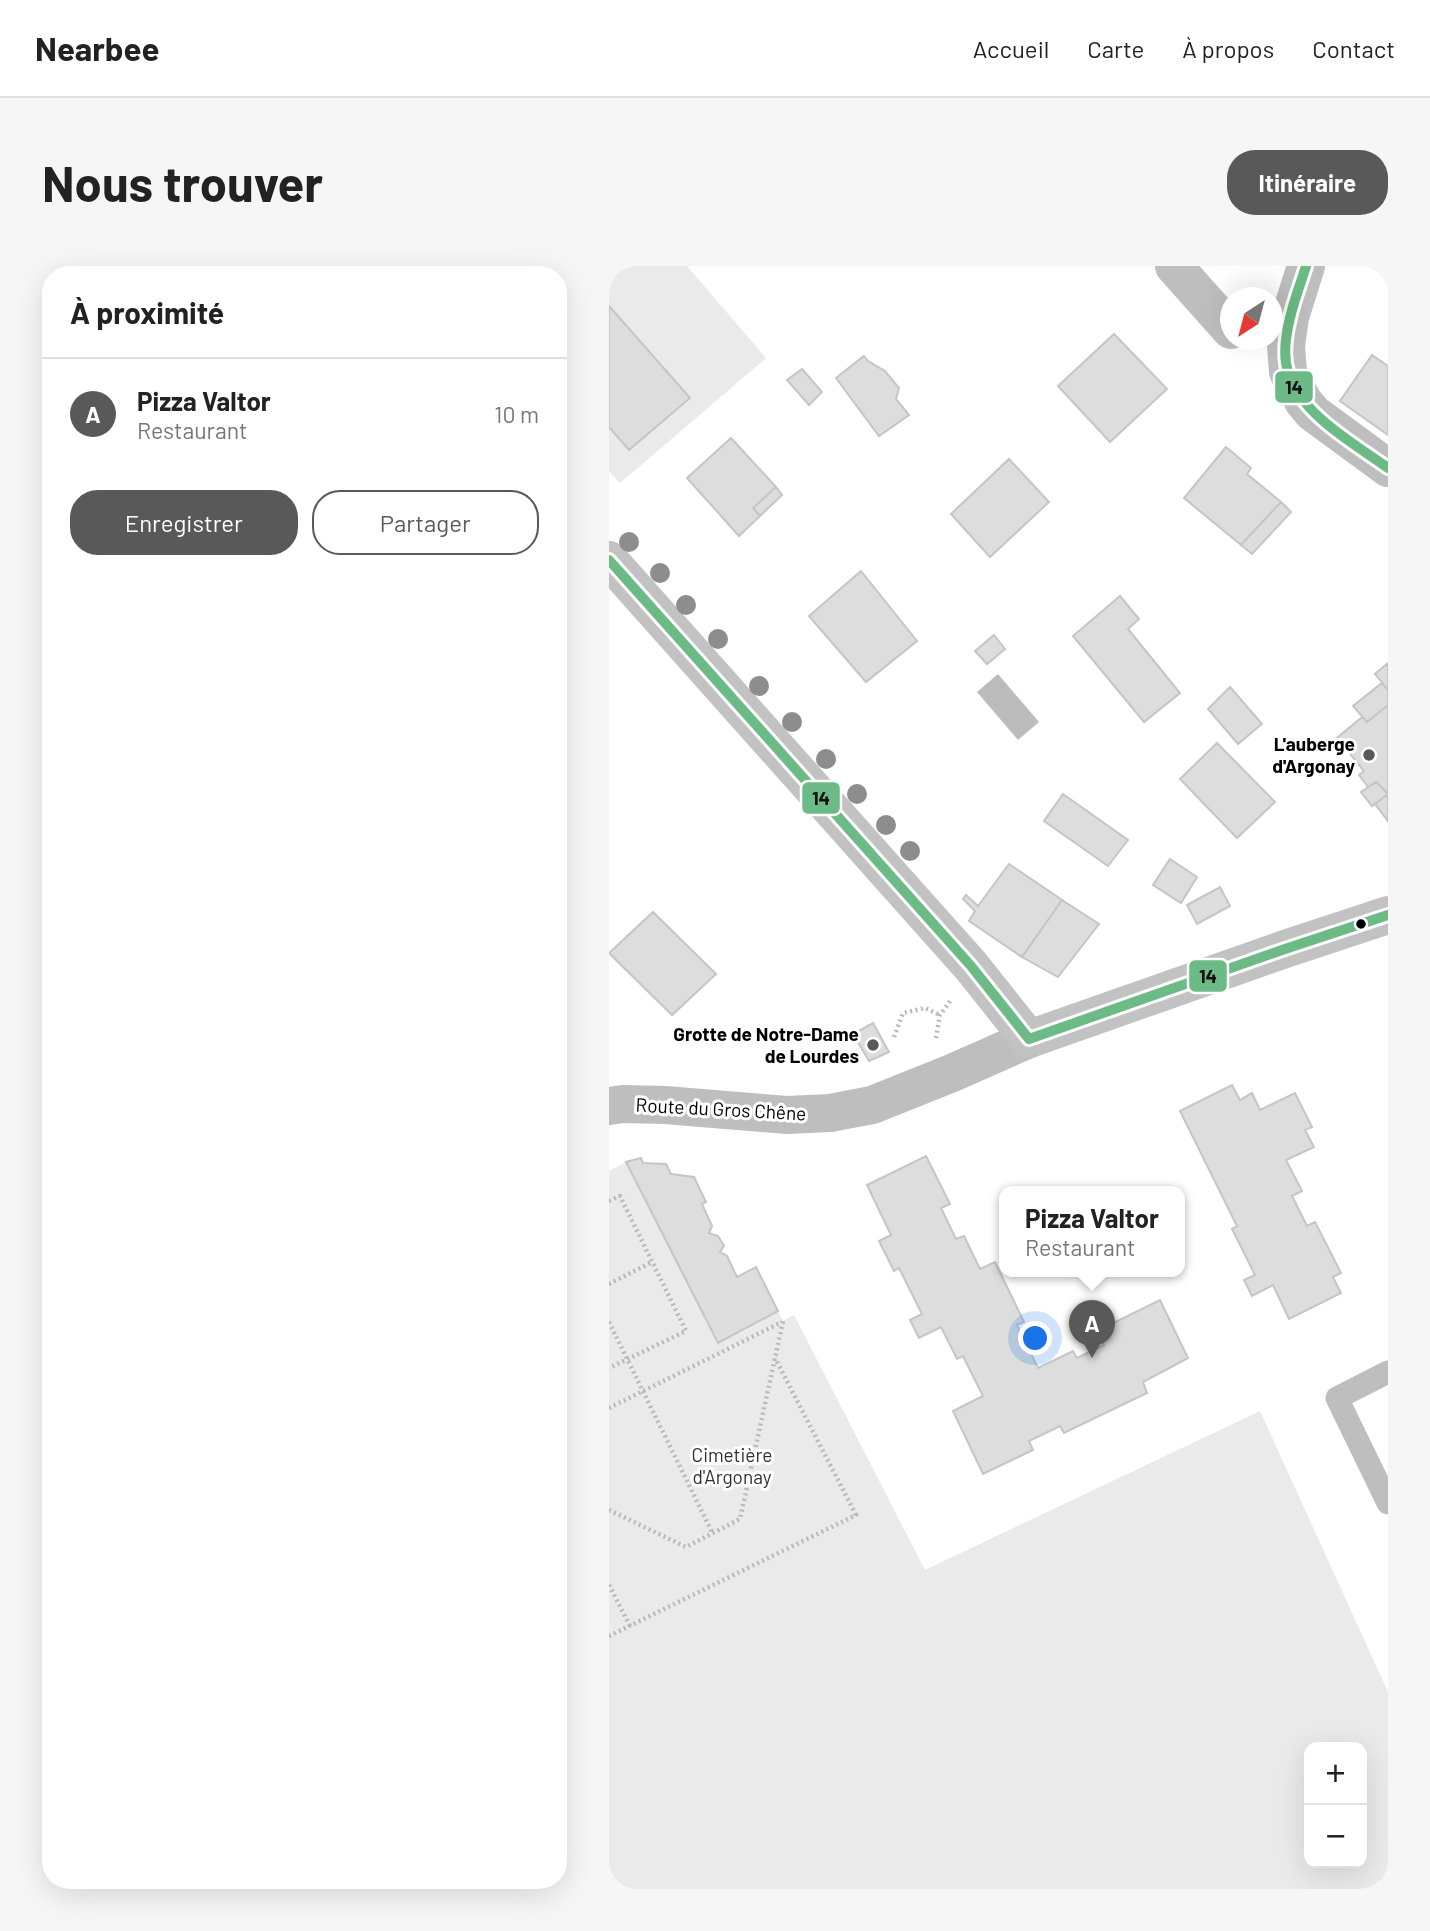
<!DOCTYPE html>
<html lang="fr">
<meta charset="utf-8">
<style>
:root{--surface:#fff;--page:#f6f6f6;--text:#222;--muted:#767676;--line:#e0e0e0;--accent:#595959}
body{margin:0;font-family:Barlow,sans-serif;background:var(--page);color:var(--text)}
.controls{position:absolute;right:21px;bottom:21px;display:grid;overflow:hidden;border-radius:14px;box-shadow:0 7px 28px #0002}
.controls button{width:63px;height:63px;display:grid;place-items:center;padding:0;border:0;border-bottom:2px solid var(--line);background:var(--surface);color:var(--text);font:35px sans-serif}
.compass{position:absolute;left:611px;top:21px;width:63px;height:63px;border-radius:50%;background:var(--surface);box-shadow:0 7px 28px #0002;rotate:216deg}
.you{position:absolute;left:427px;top:1073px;width:24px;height:24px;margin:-18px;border:5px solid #fff;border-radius:50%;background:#1a73e8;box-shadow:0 0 0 10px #1a73e833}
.badge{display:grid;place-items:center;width:46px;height:46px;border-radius:50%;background:var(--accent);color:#fff;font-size:23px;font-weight:700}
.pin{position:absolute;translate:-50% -58px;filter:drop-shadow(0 2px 4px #0008)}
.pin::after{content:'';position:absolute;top:37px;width:24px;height:21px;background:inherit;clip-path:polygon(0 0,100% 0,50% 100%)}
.popup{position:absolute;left:390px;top:920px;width:186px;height:91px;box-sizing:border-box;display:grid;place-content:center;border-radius:14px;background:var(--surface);filter:drop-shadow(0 2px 5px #0005);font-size:23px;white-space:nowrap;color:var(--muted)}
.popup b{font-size:26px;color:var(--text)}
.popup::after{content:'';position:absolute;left:50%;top:100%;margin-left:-14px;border:14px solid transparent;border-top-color:var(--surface)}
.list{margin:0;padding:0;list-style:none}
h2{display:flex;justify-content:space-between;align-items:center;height:91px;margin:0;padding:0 28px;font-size:30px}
h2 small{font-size:23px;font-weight:400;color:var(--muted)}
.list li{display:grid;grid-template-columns:46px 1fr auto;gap:21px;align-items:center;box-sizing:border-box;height:112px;padding:0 28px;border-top:2px solid var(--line)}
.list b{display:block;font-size:26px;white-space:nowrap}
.list p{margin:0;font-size:23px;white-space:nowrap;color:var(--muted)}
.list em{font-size:23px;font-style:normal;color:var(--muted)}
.actions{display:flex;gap:14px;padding:21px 28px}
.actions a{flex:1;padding:16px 0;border:2px solid var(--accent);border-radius:28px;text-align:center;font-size:24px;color:var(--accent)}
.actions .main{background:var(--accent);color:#fff}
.map{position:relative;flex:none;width:779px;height:1623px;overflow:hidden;border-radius:28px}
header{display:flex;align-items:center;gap:42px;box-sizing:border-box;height:98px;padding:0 35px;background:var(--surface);border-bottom:2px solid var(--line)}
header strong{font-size:33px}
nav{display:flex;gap:38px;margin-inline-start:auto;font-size:24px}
.intro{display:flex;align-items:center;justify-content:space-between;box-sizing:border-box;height:168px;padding:0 42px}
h1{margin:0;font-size:49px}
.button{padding:18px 32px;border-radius:28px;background:var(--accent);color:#fff;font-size:24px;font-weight:700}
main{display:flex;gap:42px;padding:0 42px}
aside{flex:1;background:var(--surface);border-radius:28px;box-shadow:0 7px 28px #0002}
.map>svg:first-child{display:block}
.green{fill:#eaeaea;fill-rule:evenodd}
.water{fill:#bcbcbc}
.building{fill:#ddd;stroke:#c5c5c5;stroke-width:2}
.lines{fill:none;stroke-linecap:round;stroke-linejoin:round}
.path{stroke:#b8b8b8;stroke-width:4.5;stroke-dasharray:2 3.5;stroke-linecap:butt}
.lane{stroke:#bebebe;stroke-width:23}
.street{stroke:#bebebe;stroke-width:38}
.secondary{stroke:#c2c2c2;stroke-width:38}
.bus-1-casing{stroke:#fff;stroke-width:16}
.bus-1{stroke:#6cba86;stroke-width:10}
.tree{fill:#8d8d8d}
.poi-dot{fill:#595959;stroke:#fff;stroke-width:2.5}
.bus-dot{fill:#000;stroke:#fff;stroke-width:2.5}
.labels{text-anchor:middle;stroke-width:6;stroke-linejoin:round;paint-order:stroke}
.poi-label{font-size:19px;font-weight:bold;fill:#000;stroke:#fff;text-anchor:end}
.street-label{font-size:19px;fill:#000;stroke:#fff}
.park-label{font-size:19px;fill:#303030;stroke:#fff}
.line-badge{stroke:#fff;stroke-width:2.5}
.pale-badge-label{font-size:19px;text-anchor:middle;font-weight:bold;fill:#111}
</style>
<header>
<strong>Nearbee</strong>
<nav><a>Accueil</a><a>Carte</a><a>À propos</a><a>Contact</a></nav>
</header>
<div class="intro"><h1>Nous trouver</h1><a class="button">Itinéraire</a></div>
<main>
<aside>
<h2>À proximité<small></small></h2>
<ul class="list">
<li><span class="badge">A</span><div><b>Pizza Valtor</b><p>Restaurant</p></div><em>10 m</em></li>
</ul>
<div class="actions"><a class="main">Enregistrer</a><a>Partager</a></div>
</aside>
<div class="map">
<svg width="779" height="1623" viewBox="0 0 779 1623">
<rect width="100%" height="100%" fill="#fff"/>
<path class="green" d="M0 0H78L157 92 11 217 0 205Z
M17 896 109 1077 169 1045 174 1055 185 1049 316 1304 651 1145 779 1426V1623H0V905ZM700 1481H753V1597H700Z"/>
<path class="water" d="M389 408 430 456 409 474 368 426Z"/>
<path class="building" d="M0 40 81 132 20 184 0 161Z
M505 68 558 123 501 176 449 120Z
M763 89 779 100V169L731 135Z
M255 90 259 95 276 105 290 122 287 133 300 149 270 170 227 112Z
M193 103 213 126 200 139 178 114Z
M122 172 167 221 144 242 151 250 130 270 78 212Z
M617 181 642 202 638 208 672 236 632 279 575 232Z
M400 193 440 236 381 291 342 248Z
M167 221 173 229 151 250 144 242Z
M672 236 682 246 643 288 632 279Z
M252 305 308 375 257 416 200 350Z
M511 330 530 353 519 363 571 427 535 456 464 370Z
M385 369 396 383 378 398 366 385Z
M779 397V424L766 408Z
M773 417 779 424V439L758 456 744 440Z
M621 421 653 458 629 478 599 443Z
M779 439V527L767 516 759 521 750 509 755 505 728 472 753 451 758 456Z
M608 477 666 536 628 572 571 513Z
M767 516 779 528 763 540 752 526Z
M454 528 519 574 499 600 435 555Z
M779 528V555L766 538Z
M561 593 588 611 572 637 544 619Z
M400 598 453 634 413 691 360 655 366 645 354 633 357 629 369 640Z
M611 621 621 640 588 658 578 639Z
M453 634 490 658 449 711 413 691Z
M44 646 107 708 63 749 0 687Z
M264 757 280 786 260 795 244 768Z
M623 819 631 834 643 827 651 844 686 827 703 861 696 864 705 881 677 894 693 925 683 930 698 960 706 956 732 1007 724 1011 732 1027 680 1053 664 1019 643 1030 635 1014 646 1009 623 963 628 960 571 845Z
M317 890 341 938 332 942 347 973 355 970 371 1003 386 996 415 1056 408 1059 429 1102 464 1085 468 1092 495 1079 488 1065 551 1034 579 1092 534 1116 538 1127 455 1167 451 1160 420 1175 424 1184 374 1208 344 1145 374 1130 354 1090 348 1093 332 1061 310 1072 301 1054 313 1048 290 1002 285 1005 270 975 282 969 258 919Z
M32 892 34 897 57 898 62 908 85 911 97 936 93 938 103 960 100 967 109 970 115 980 111 986 118 990 128 1011 147 1001 169 1045 109 1077 17 896Z"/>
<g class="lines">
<path class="path" d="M285 771 294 747 316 742 331 749
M327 772 331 749 341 735
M0 935 11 930 77 1065 0 1102
M0 1018 43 996
M0 1056 103 1266
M0 1142 173 1056
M0 1244 77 1281 131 1253 174 1055
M0 1319 21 1360
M0 1370 247 1249 166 1092"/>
<path class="lane" d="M779 1106 728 1132 779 1237"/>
<path class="street" d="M565 0 622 64
M697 0 681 51 677 80 679 106 694 135 704 147 779 202
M0 840 14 838 56 839 178 849 221 847 263 839 343 807 420 773"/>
<path class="secondary" d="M0 294 362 700 420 773 676 683 779 649"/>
<g class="bus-1-casing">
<path id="bus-1" d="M697 0C692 17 685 34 681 52 677 68 674 90 679 106 691 148 746 178 779 202
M0 294 362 700 420 773
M420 773 676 683 779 649"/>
</g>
<use href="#bus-1" class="bus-1"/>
</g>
<g class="tree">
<circle cx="20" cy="276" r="10"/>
<circle cx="51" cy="307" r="10"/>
<circle cx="77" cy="339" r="10"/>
<circle cx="109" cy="373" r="10"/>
<circle cx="150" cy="420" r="10"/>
<circle cx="183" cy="456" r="10"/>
<circle cx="217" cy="493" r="10"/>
<circle cx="248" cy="528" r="10"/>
<circle cx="277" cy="559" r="10"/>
<circle cx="301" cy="585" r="10"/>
</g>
<g class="poi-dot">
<circle cx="760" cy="489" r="7"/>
<circle cx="264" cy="779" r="7"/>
</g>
<circle class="bus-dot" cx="752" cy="658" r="6"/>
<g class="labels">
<g class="poi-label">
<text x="746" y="485">L'auberge<tspan x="746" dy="22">d'Argonay</tspan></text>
<text x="250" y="775">Grotte de Notre-Dame<tspan x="250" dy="22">de Lourdes</tspan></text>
</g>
<g class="street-label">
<text transform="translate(112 843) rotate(3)" y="7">Route du Gros Chêne</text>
</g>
<g class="park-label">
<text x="123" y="1196">Cimetière<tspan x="123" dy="22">d'Argonay</tspan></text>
</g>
</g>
<g class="line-badge">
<rect x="665" y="104" width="40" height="34" rx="7" fill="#6cba86"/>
<rect x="192" y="515" width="40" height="34" rx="7" fill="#6cba86"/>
<rect x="579" y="693" width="40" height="34" rx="7" fill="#6cba86"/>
</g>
<g class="pale-badge-label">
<text x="685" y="128">14</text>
<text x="212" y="539">14</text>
<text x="599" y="717">14</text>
</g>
</svg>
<div class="controls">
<button>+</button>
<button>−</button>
</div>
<svg class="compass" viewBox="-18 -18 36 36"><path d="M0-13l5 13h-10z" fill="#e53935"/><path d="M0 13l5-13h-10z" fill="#767676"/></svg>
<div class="you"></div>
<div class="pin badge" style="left:483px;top:1092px">A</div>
<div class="popup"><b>Pizza Valtor</b>Restaurant</div>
</div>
</main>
